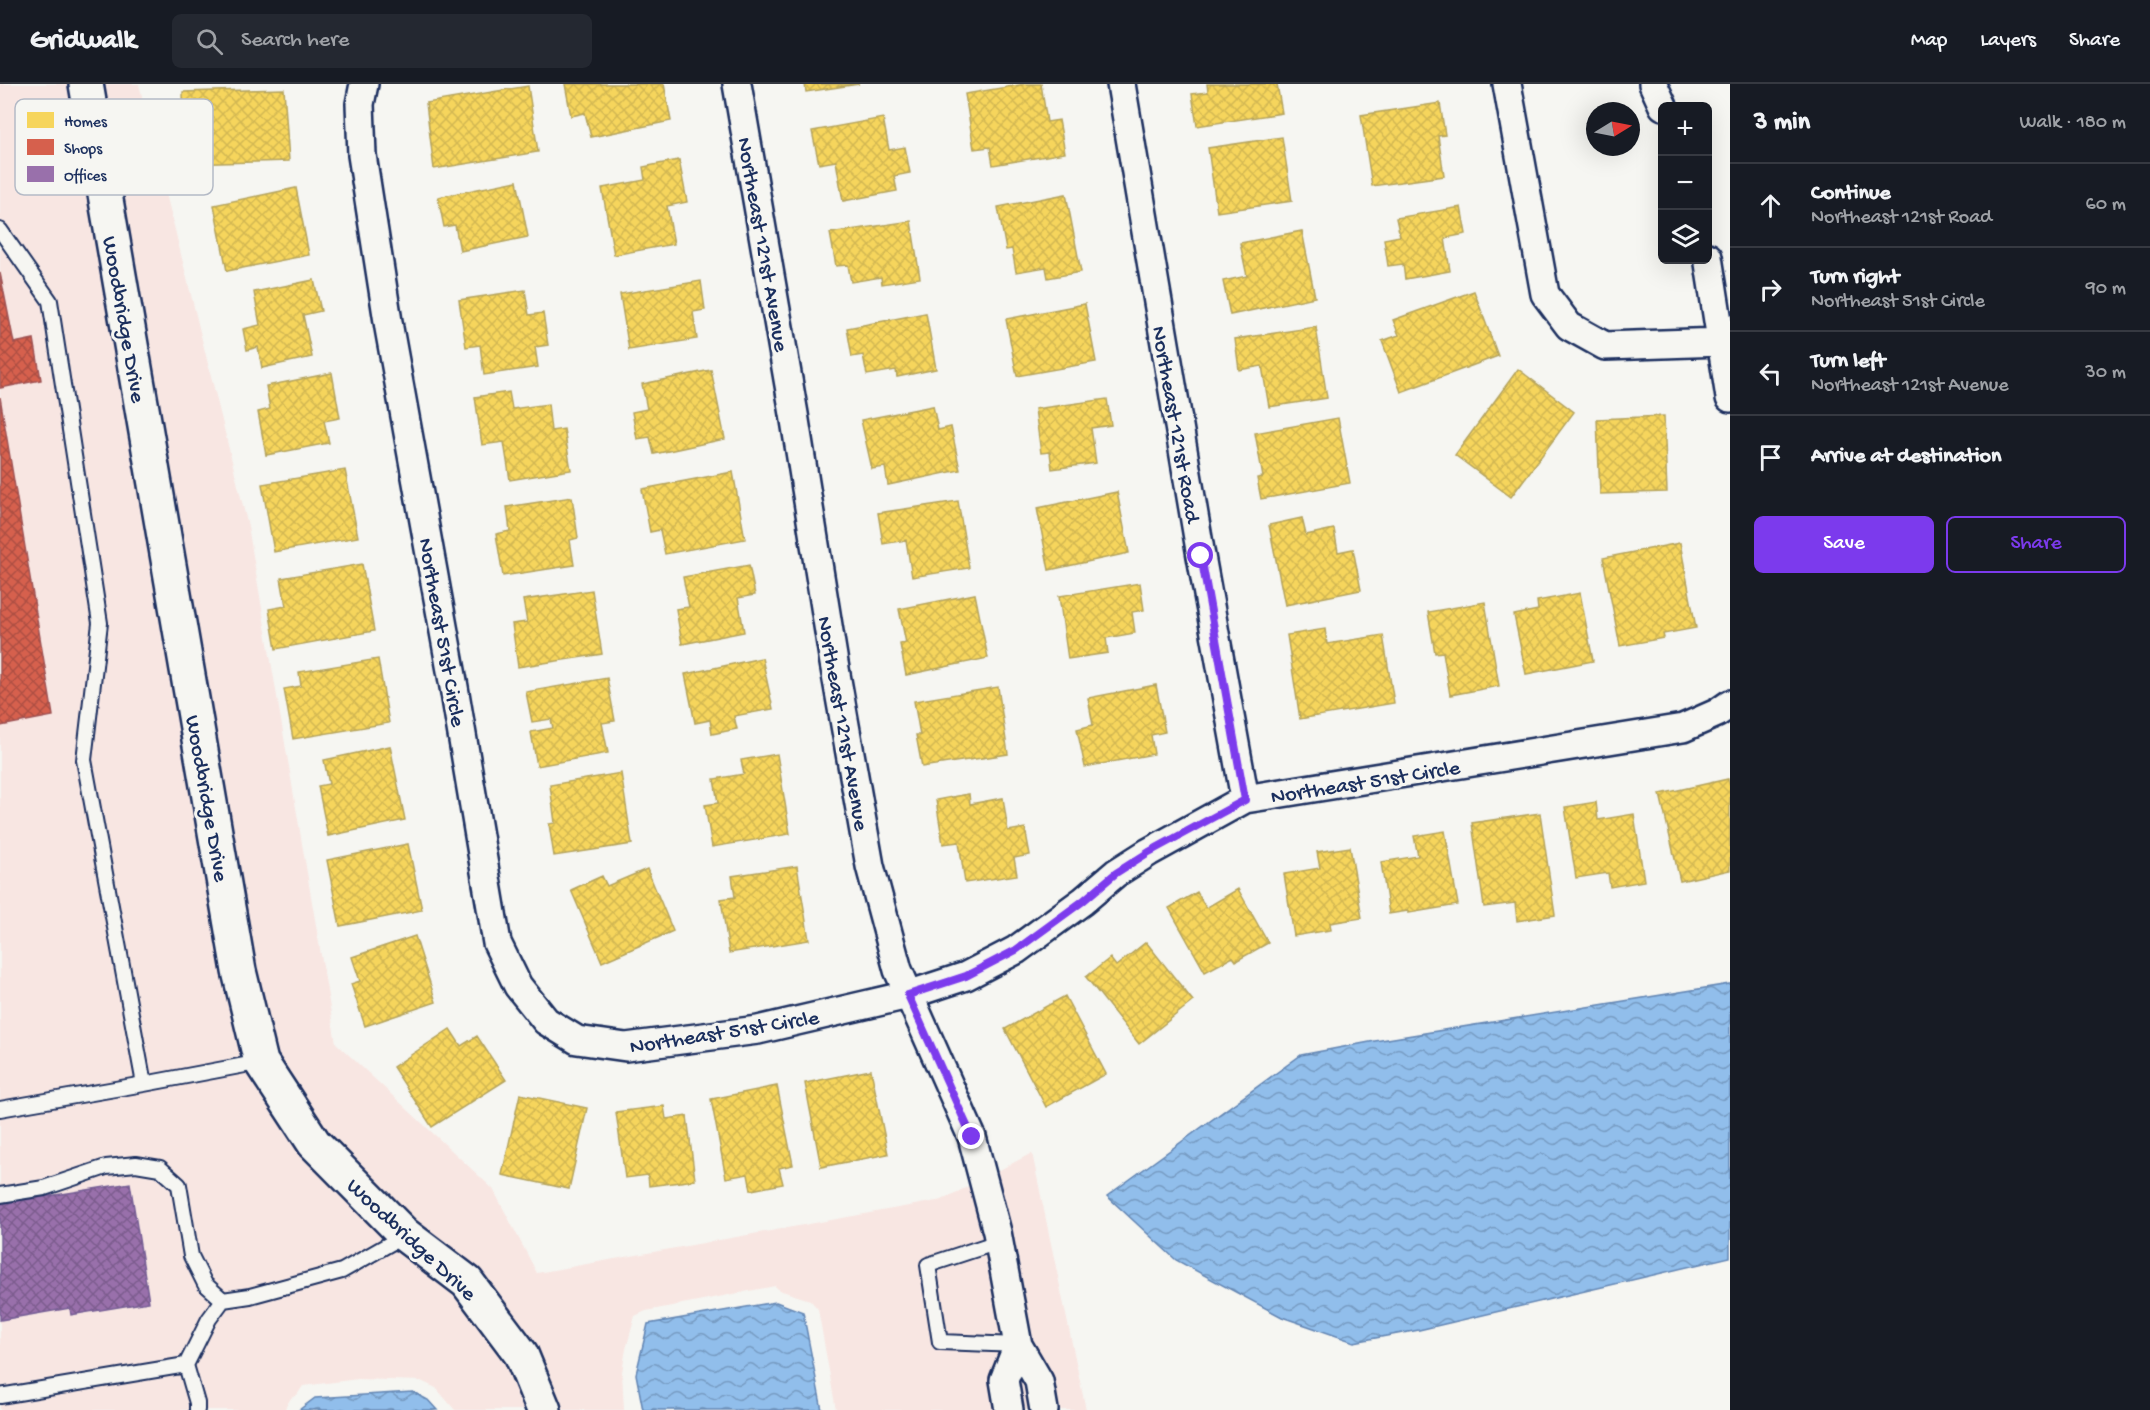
<!DOCTYPE html>
<meta charset="utf-8">
<style>
:root{--surface:#171b24;--page:#242831;--text:#f1f3f6;--muted:#9ea1a6;--line:#363941;--accent:#7c3aed}
body{margin:0;font-family:"Gochi Hand",sans-serif;background:var(--page);color:var(--text)}
.controls{position:absolute;right:18px;top:18px;display:grid;overflow:hidden;border-radius:9px;box-shadow:0 6px 24px #0002}
.controls button{width:54px;height:54px;display:grid;place-items:center;padding:0;border:0;border-bottom:2px solid var(--line);background:var(--surface);color:var(--text);font:30px sans-serif}
.compass{position:absolute;left:1586px;top:18px;width:54px;height:54px;border-radius:50%;background:var(--surface);box-shadow:0 6px 24px #0002;rotate:80deg}
.stop{position:absolute;width:18px;height:18px;margin:-14px;border:4px solid #7c3aed;border-radius:50%;background:#fff}
.stop.end{background:#7c3aed;border-color:#fff;box-shadow:0 2px 6px #0008}
.list{margin:0;padding:0;list-style:none}
h2{display:flex;justify-content:space-between;align-items:center;height:78px;margin:0;padding:0 24px;font-size:26px}
h2 small{font-size:20px;font-weight:400;color:var(--muted)}
.list li{display:grid;grid-template-columns:39px 1fr auto;gap:18px;align-items:center;box-sizing:border-box;height:84px;padding:0 24px;border-top:2px solid var(--line)}
.list b{display:block;font-size:22px;white-space:nowrap}
.list p{margin:0;font-size:20px;white-space:nowrap;color:var(--muted)}
.list em{font-size:20px;font-style:normal;color:var(--muted)}
.actions{display:flex;gap:12px;padding:18px 24px}
.actions a{flex:1;padding:14px 0;border:2px solid var(--accent);border-radius:9px;text-align:center;font-size:21px;color:var(--accent)}
.actions .main{background:var(--accent);color:#fff}
.icon{flex:none;width:33px;height:33px;fill:none;stroke:currentColor;stroke-width:2;stroke-linecap:round;stroke-linejoin:round}
.map{position:relative;flex:none;width:1730px;height:1326px;overflow:hidden}
header{display:flex;align-items:center;gap:36px;box-sizing:border-box;height:84px;padding:0 30px;background:var(--surface);border-bottom:2px solid var(--line)}
header strong{font-size:28px}
nav{display:flex;gap:33px;margin-inline-start:auto;font-size:21px}
.search{width:420px;height:54px;background:var(--page);display:flex;align-items:center;gap:15px;box-sizing:border-box;padding:0 21px;border-radius:9px;color:var(--muted);font-size:22px}
main{display:flex}
aside{flex:1;background:var(--surface)}
.map>svg:first-child{display:block}
.built{fill:#f8e6e2}
.water{fill:url(#water-waves);stroke:#6285b3;stroke-width:1.5}
.homes{fill:url(#homes-cross-hatch);stroke:#b4a35d;stroke-width:1.5}
.shops{fill:url(#shops-cross-hatch);stroke:#9e5152;stroke-width:1.5}
.offices{fill:url(#offices-cross-hatch);stroke:#735c94;stroke-width:1.5}
.lines{fill:none;stroke-linecap:round;stroke-linejoin:round}
.service-casing{stroke:#1b2f5e;stroke-width:18}
.minor-casing{stroke:#1b2f5e;stroke-width:32}
.tertiary-casing{stroke:#1b2f5e;stroke-width:38}
.service{stroke:#f6f6f2;stroke-width:14}
.minor{stroke:#f6f6f2;stroke-width:27}
.tertiary{stroke:#f6f6f2;stroke-width:33}
.route{stroke:#7c3aed;stroke-width:8}
.labels{text-anchor:middle;stroke-width:6;stroke-linejoin:round;paint-order:stroke}
.street-label{font-size:22px;fill:#1b2f5e;stroke:#f6f6f2}
.key{fill:#f6f6f2;stroke:#b4bac6;stroke-width:1.5}
.key-label{font-size:16px;fill:#1b2f5e}
</style>
<header>
<strong>Gridwalk</strong>
<div class="search"><svg class="icon" aria-label="search" viewBox="0 0 24 24"><circle cx="10" cy="10" r="6"/><path d="M15 15l6 6"/></svg>Search here</div>
<nav><a>Map</a><a>Layers</a><a>Share</a></nav>
</header>
<main>
<div class="map">
<svg width="1730" height="1326" viewBox="0 0 1730 1326">
<defs>
<pattern id="water-waves" width="16" height="10" patternUnits="userSpaceOnUse" patternTransform="scale(1.5)"><rect width="16" height="10" fill="#91beeb"/><path d="M0 5q4-4 8 0t8 0" fill="none" stroke="#769bc2"/></pattern>
<pattern id="homes-cross-hatch" width="8" height="8" patternUnits="userSpaceOnUse" patternTransform="scale(1.5)"><rect width="8" height="8" fill="#f6d55c"/><path d="M0 0l8 8M0 8l8-8" fill="none" stroke="#d2b752"/></pattern>
<pattern id="shops-cross-hatch" width="8" height="8" patternUnits="userSpaceOnUse" patternTransform="scale(1.5)"><rect width="8" height="8" fill="#d6604d"/><path d="M0 0l8 8M0 8l8-8" fill="none" stroke="#ad5043"/></pattern>
<pattern id="offices-cross-hatch" width="8" height="8" patternUnits="userSpaceOnUse" patternTransform="scale(1.5)"><rect width="8" height="8" fill="#9970ab"/><path d="M0 0l8 8M0 8l8-8" fill="none" stroke="#7c5c8e"/></pattern>
</defs>
<rect width="100%" height="100%" fill="#f6f6f2"/>
<filter id="ink" filterUnits="userSpaceOnUse"><feTurbulence type="fractalNoise" baseFrequency=".0167" numOctaves="2"/><feDisplacementMap in="SourceGraphic" scale="12" xChannelSelector="R" yChannelSelector="G"/><feConvolveMatrix kernelMatrix="1 2 1 2 8 2 1 2 1" color-interpolation-filters="sRGB"/></filter>
<g filter="url(#ink)">
<path class="built" d="M0 0H68L222 889 244 982 301 1070 391 1161 453 1209 506 1277 525 1326H455L436 1304 421 1297 358 1295 303 1302 297 1311 291 1314 284 1326H0Z
M103 0H139L248 442 336 959 493 1105 537 1189 942 1116 1032 1069 1086 1326H836L818 1225 810 1216 779 1206 775 1202 646 1227 635 1232 626 1265 622 1288 624 1326H562L535 1261 481 1189 417 1140 329 1050 277 972 256 883Z"/>
<path class="water" d="M1730 900V1173L1419 1246 1354 1258 1282 1233 1176 1176 1107 1112 1301 971 1375 957Z
M776 1218 803 1228 822 1326H643L636 1290 648 1240Z
M413 1308 428 1316 437 1326H299L315 1314Z"/>
<path class="homes" d="M565 0H664L671 37 591 53 585 29 571 32Z
M805 0H859L806 8Z
M1025 0H1041L1047 38 1059 36 1065 69 993 81 990 63 974 65 965 10Z
M1207 0H1277L1282 29 1197 42 1192 10 1208 8Z
M528 2 538 68 434 85 426 19Z
M284 5 289 77 185 80 183 8Z
M1440 19 1445 51 1438 52 1444 92 1372 102 1361 31Z
M883 34 889 66 905 63 910 89 894 92 897 107 843 117 836 77 819 80 812 47Z
M1282 53 1292 117 1217 128 1208 64Z
M679 76 687 118 667 122 674 160 614 171 602 104 645 96 643 83Z
M517 97 528 153 460 167 455 141 444 143 438 113Z
M296 104 309 171 227 187 214 121Z
M1066 110 1081 188 1048 194 1046 183 1016 188 1012 165 1006 166 998 123Z
M1461 123 1466 150 1445 154 1450 187 1405 195 1403 180 1388 182 1384 155 1400 152 1396 134Z
M911 137 920 194 882 200 881 193 851 198 848 181 836 182 830 149Z
M1302 147 1315 213 1230 231 1223 197 1247 192 1240 159Z
M314 196 321 227 303 231 312 273 262 284 258 263 247 266 243 245 260 241 254 208Z
M701 197 705 226 693 228 697 255 629 266 620 210Z
M525 206 529 231 543 229 548 261 535 263 538 283 484 291 480 261 466 263 459 216Z
M1474 207 1498 272 1401 308 1382 257 1399 251 1393 236Z
M1085 220 1096 278 1017 292 1006 235Z
M926 229 936 285 897 293 896 286 867 291 863 271 852 273 847 244Z
M1316 243 1327 314 1269 323 1262 282 1239 286 1235 255Z
M1518 285 1574 328 1511 413 1455 371Z
M711 286 725 355 654 370 650 353 637 355 632 328 647 325 642 300Z
M332 289 340 334 324 337 329 359 266 371 258 328 270 325 266 302Z
M509 308 512 325 548 320 551 347 564 345 571 386 510 396 504 358 482 361 475 313Z
M1107 315 1111 341 1091 344 1096 379 1052 385 1050 368 1041 369 1035 325Z
M933 322 938 346 951 343 960 386 888 401 885 383 872 385 861 336Z
M1664 332 1667 408 1600 410 1597 335Z
M1338 334 1350 399 1261 415 1257 394 1263 393 1255 349Z
M345 386 358 453 274 468 262 400Z
M733 388 745 455 665 470 660 446 650 448 642 405Z
M1117 408 1129 469 1049 486 1037 424Z
M572 413 578 454 570 456 574 481 503 492 496 450 510 447 507 423Z
M958 417 969 484 912 493 906 456 883 460 878 429Z
M1302 434 1306 451 1334 445 1338 468 1353 465 1361 506 1285 521 1269 441Z
M1680 459 1696 544 1663 550 1664 554 1620 562 1603 474Z
M362 480 374 547 276 565 269 525 286 522 281 494Z
M749 481 755 511 738 514 744 548 682 560 676 525 689 523 683 493Z
M1140 499 1144 526 1132 528 1135 549 1106 554 1108 569 1068 575 1059 512Z
M592 506 602 570 518 583 512 540 527 538 523 516Z
M1580 509 1593 577 1526 590 1514 531 1538 526 1537 517Z
M975 510 988 574 906 591 900 560 906 559 899 525Z
M1485 518 1499 602 1450 611 1443 568 1435 569 1428 528Z
M1325 545 1327 560 1383 551 1394 619 1300 635 1287 551Z
M762 574 773 625 734 632 737 645 712 650 710 636 695 639 685 590Z
M378 575 389 639 293 655 284 605 301 602 299 588Z
M607 594 615 637 602 639 608 669 537 682 531 648 553 644 551 635 532 638 526 608Z
M1156 601 1165 648 1151 651 1154 670 1085 683 1077 645 1093 641 1088 614Z
M998 603 1008 670 922 683 916 651H920L914 617Z
M390 662 405 736 328 752 318 702 329 700 324 676Z
M777 670 790 750 712 763 705 721 718 719 714 695 744 690 741 676Z
M621 689 632 760 554 772 549 740 555 739 550 701Z
M1728 695 1730 703V786L1680 797 1660 710Z
M969 710 970 720 1003 714 1008 747 1025 744 1030 771 1014 774 1017 791 965 799 959 758 943 760 936 716Z
M1596 718 1598 736 1634 730 1644 797 1610 803 1608 789 1576 794 1565 723Z
M1540 729 1555 831 1517 837 1515 819 1484 823 1472 739Z
M1445 747 1458 821 1408 829V827L1389 830 1381 778 1418 772 1414 752Z
M408 760 422 826 340 842 327 776Z
M1350 763 1362 834 1330 839 1331 846 1294 852 1284 790 1320 784 1317 768Z
M797 782 809 856 729 869 721 815 735 813 732 792Z
M647 785 673 847 602 878 571 806 602 792 607 802Z
M1238 805 1268 859 1236 877 1233 873 1205 888 1169 824 1197 808 1206 824Z
M415 852 436 918 365 942 351 900 360 897 352 873Z
M1146 858 1193 917 1139 960 1086 893 1110 874 1116 882Z
M1065 912 1106 990 1046 1023 1005 945Z
M450 945 461 962 477 952 506 996 432 1043 393 983Z
M871 986 888 1070 821 1083 805 999Z
M777 1002 793 1081 779 1084 783 1100 751 1106 748 1090 726 1094 711 1015Z
M520 1010 587 1024 569 1105 502 1091Z
M664 1022 666 1035 687 1032 695 1096 649 1102 648 1091 625 1094 616 1028Z"/>
<path class="shops" d="M0 189 14 259 34 255 41 296 0 304Z
M0 313 53 632 0 642Z"/>
<path class="offices" d="M130 1099 149 1218 71 1231 70 1224 0 1236V1120Z"/>
<g class="lines">
<g class="service-casing">
<path id="service" d="M0 146 50 217 100 539 84 676 144 1000 261 978
M0 1025 144 1000
M0 1111 44 1104 106 1083 136 1080 160 1084 179 1101 191 1172 205 1200 223 1216
M998 1158 928 1181 940 1258 1018 1261
M186 1281 197 1319V1326
M0 1312 186 1281 209 1235 223 1216 250 1212 342 1187 405 1151"/>
</g>
<g class="minor-casing">
<path id="minor" d="M364 0 360 20 362 71 389 244 454 603 497 859 518 902 546 937 577 956 626 963 758 946 908 911 966 892 1016 866 1083 817 1116 789 1149 768 1245 715 1683 644 1717 629 1730 620
M737 0 794 330 834 579 870 782 898 886 972 1053 997 1148 1018 1261 1039 1297 1044 1326
M1121 0 1201 472 1245 715
M1507 0 1545 210 1569 242 1605 262 1721 258
M1653 0 1663 22
M1708 173 1730 314
M1009 1326 1004 1296 1018 1261"/>
</g>
<g class="tertiary-casing">
<path id="tertiary" d="M86 0 239 887 261 978 314 1059 405 1151 467 1198 521 1270 544 1326"/>
</g>
<use href="#service" class="service"/>
<use href="#minor" class="minor"/>
<use href="#tertiary" class="tertiary"/>
</g>
</g>
<g class="lines" filter="url(#ink)">
<path class="route" d="M972 1053 908 911 966 892 1016 866 1083 817 1116 789 1149 768 1245 716 1201 472"/>
</g>
<g class="labels">
<g class="street-label">
<text transform="translate(765 160) rotate(80)" y="8">Northeast 121st Avenue</text>
<text transform="translate(126 235) rotate(80)" y="8">Woodbridge Drive</text>
<text transform="translate(1178 340) rotate(80)" y="8">Northeast 121st Road</text>
<text transform="translate(444 548) rotate(80)" y="8">Northeast 51st Circle</text>
<text transform="translate(845 639) rotate(80)" y="8">Northeast 121st Avenue</text>
<text transform="translate(1365 696) rotate(-9)" y="8">Northeast 51st Circle</text>
<text transform="translate(209 714) rotate(80)" y="8">Woodbridge Drive</text>
<text transform="translate(724 946) rotate(-9)" y="8">Northeast 51st Circle</text>
<text transform="translate(413 1154) rotate(43)" y="8">Woodbridge Drive</text>
</g>
</g>
<rect x="15" y="15" width="198" height="96" rx="9" class="key"/>
<rect x="27" y="28" width="27" height="16" fill="#f6d55c"/>
<rect x="27" y="55" width="27" height="16" fill="#d6604d"/>
<rect x="27" y="82" width="27" height="16" fill="#9970ab"/>
<g class="key-label">
<text x="64" y="42">Homes</text>
<text x="64" y="69">Shops</text>
<text x="64" y="96">Offices</text>
</g>
</svg>
<div class="controls">
<button>+</button>
<button>−</button>
<button><svg class="icon" aria-label="layers" viewBox="0 0 24 24"><path d="M12 4l9 5-9 5-9-5zM3 14l9 5 9-5"/></svg></button>
</div>
<svg class="compass" viewBox="-18 -18 36 36"><path d="M0-13l5 13h-10z" fill="#e53935"/><path d="M0 13l5-13h-10z" fill="#9ea1a6"/></svg>
<div class="stop" style="left:1201px;top:472px"></div>
<div class="stop end" style="left:972px;top:1053px"></div>
</div>
<aside>
<h2>3 min<small>Walk · 180 m</small></h2>
<ul class="list">
<li><svg class="icon" aria-label="ahead" viewBox="0 0 24 24"><path d="M12 20V5M6 11l6-6 6 6"/></svg><div><b>Continue</b><p>Northeast 121st Road</p></div><em>60 m</em></li>
<li><svg class="icon" aria-label="right" viewBox="0 0 24 24"><path d="M7 20v-9h11M14 6l5 5-5 5"/></svg><div><b>Turn right</b><p>Northeast 51st Circle</p></div><em>90 m</em></li>
<li><svg class="icon" aria-label="left" viewBox="0 0 24 24"><path d="M17 20v-9H6M10 6l-5 5 5 5"/></svg><div><b>Turn left</b><p>Northeast 121st Avenue</p></div><em>30 m</em></li>
<li><svg class="icon" aria-label="arrive" viewBox="0 0 24 24"><path d="M6 21V4h12l-3 4 3 4H6"/></svg><div><b>Arrive at destination</b></div></li>
</ul>
<div class="actions"><a class="main">Save</a><a>Share</a></div>
</aside>
</main>
